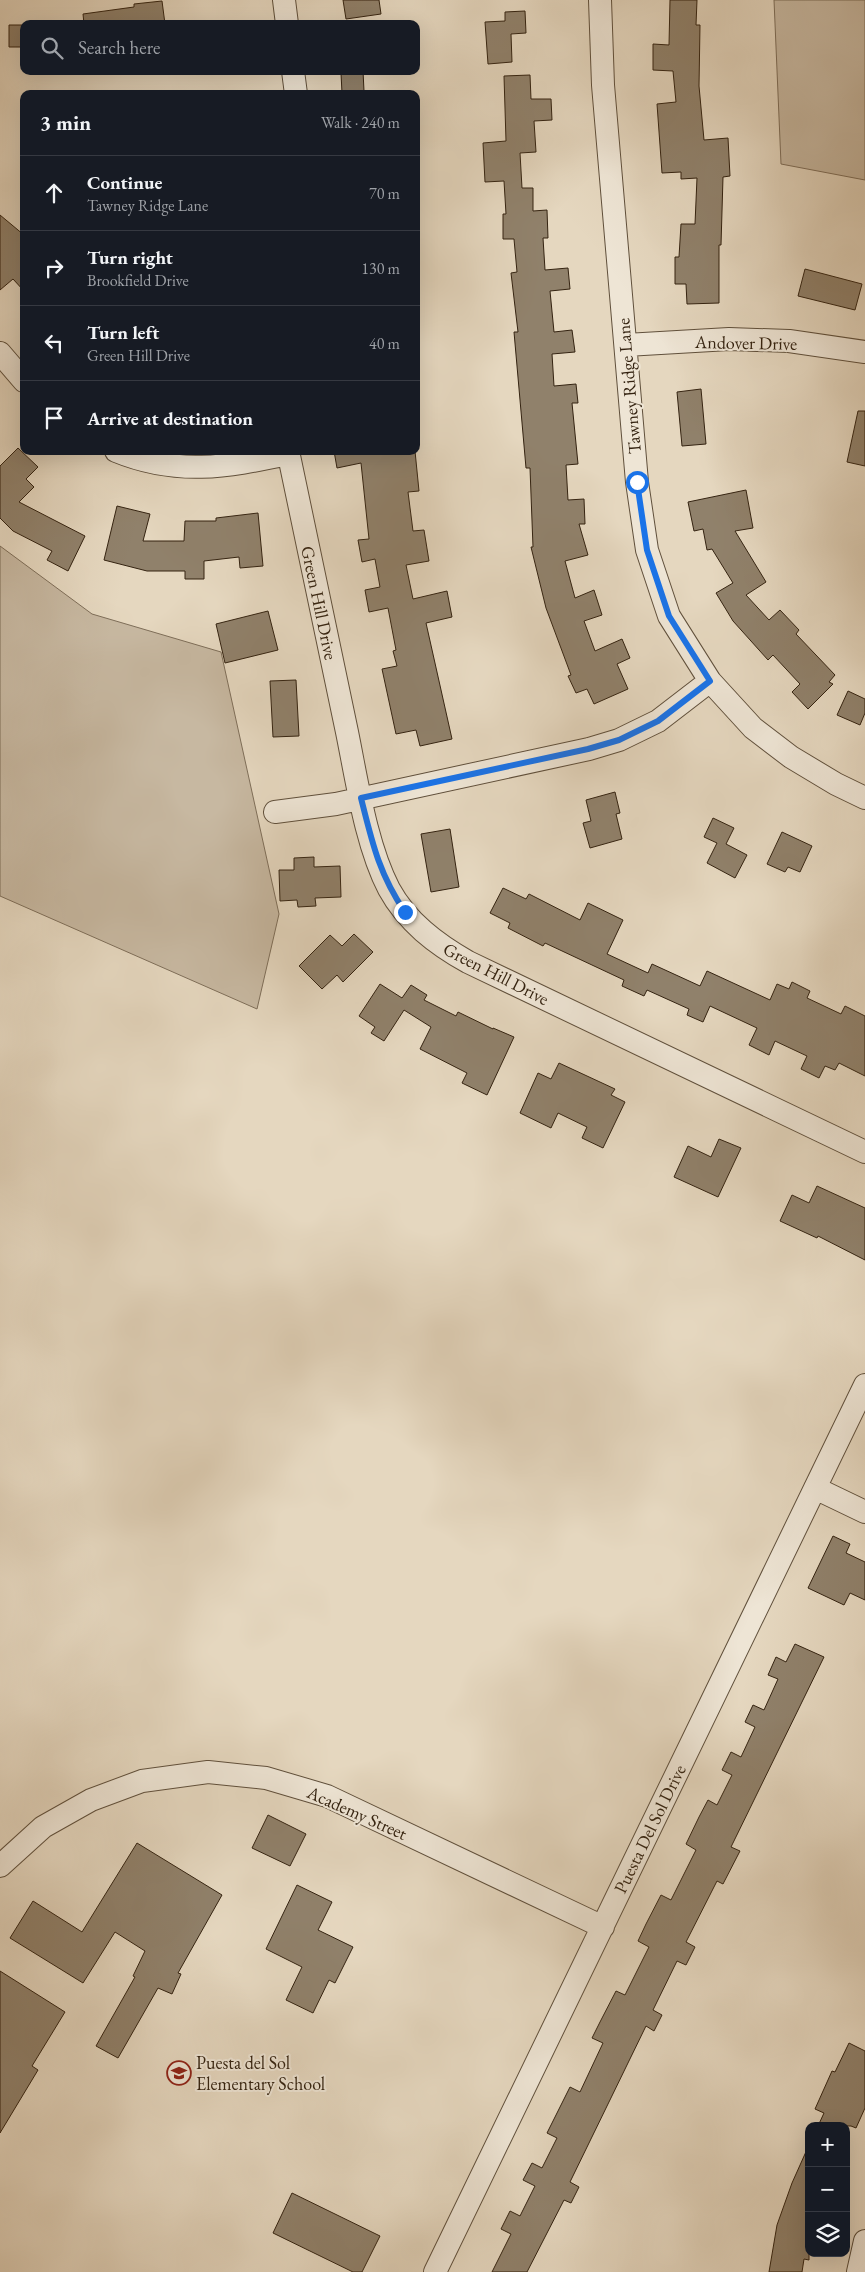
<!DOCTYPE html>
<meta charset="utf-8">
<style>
:root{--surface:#171b24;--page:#20242c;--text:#f1f3f6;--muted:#9ea1a6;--line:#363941}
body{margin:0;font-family:"EB Garamond",serif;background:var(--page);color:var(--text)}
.controls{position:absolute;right:15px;bottom:15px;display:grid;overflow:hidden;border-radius:10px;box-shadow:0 5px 20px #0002}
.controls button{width:45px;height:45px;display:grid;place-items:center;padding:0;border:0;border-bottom:1px solid var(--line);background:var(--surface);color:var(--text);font:25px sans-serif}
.stop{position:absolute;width:15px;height:15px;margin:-11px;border:4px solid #1a73e8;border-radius:50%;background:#fff}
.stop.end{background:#1a73e8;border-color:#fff;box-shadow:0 1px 5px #0008}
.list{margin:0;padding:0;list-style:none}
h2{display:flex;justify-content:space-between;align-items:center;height:65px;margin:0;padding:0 20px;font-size:21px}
h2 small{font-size:16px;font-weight:400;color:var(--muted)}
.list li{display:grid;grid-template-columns:32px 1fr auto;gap:15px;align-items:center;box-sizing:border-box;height:75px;padding:0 20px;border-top:1px solid var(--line)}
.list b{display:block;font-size:19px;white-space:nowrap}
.list p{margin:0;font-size:16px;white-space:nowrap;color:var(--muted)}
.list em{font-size:16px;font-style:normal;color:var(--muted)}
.icon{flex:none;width:28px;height:28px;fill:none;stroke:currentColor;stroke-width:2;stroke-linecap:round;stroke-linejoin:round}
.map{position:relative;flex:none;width:865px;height:2272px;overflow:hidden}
.search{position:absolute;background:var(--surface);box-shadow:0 5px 20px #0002;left:20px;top:20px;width:400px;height:55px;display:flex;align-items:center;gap:12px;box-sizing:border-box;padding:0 18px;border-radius:10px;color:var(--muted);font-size:19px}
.panel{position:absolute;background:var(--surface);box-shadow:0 5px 20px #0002;left:20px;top:90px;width:400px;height:365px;border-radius:10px}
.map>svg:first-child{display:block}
.green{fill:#c7b8a1;stroke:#7e6e59}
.building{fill:#90816b;stroke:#342311}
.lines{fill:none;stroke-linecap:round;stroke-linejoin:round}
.minor-casing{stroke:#60503c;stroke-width:24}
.minor{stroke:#eee5d5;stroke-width:22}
.route{stroke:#1a73e8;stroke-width:6}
.labels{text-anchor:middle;stroke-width:4;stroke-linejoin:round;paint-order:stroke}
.street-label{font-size:18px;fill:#342311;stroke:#eee5d5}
.poi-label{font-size:18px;fill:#342311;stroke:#eee5d5;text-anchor:start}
</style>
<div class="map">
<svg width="865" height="2272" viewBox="0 0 865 2272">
<rect width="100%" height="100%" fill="#e5d7bf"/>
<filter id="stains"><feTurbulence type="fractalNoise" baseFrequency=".004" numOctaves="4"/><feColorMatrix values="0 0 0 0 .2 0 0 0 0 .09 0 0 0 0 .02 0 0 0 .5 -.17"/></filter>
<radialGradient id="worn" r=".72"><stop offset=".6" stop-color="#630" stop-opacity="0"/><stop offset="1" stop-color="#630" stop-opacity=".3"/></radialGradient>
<path class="green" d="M774 0H865V180L781 164Z
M0 546 92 614 221 652 279 914 257 1009 0 896Z"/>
<path class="building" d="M343 0H379L381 14 346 19Z
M670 0H697L696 25H700L699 86 704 140 728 138 730 176 723 177 721 245H719V303L687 304 686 284H675V257H679L681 224H695L697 178 681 179V172L662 173 657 104 676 102 673 71 653 70V44L669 45Z
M162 1 165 24H84L83 14 134 7V4Z
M525 11 526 33 511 34 512 62 488 64 485 22 505 21V12Z
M9 25H24V47H9Z
M363 71 364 91 342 93 341 73Z
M530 75 531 99H551L552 120 534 121 536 152 520 153 522 188H533V211L547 210 548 238H543L545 270 568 268 570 289 550 291 554 332 572 330 575 352 552 354 554 386 576 384 578 403H572L578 464 566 465 568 500 584 499 585 524H579L588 555 565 561 575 598 594 590 602 615 584 621 595 651 622 639 630 658 617 664 628 689 594 704 587 689 576 693 568 676 571 675 546 608 531 547H533L530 468H526L514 332H518L511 273 517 272 514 239H503V214H506L504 181 485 182 483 143 506 141 504 76Z
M0 215 24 235V291L13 279 0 290Z
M805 269 862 284 855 310 798 296Z
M701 389 706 444 682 446 677 392Z
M858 411H865V466L847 462Z
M18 448 38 467 26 479 34 487 19 502 85 536 68 571 47 560 52 551 13 531 0 518V466Z
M334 451H415L419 491 408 492 413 531 424 530 429 561 406 565 413 599 447 591 452 617 426 623 452 739 420 746 416 730 396 734 382 669 397 666 393 651 396 650 388 608 369 612 365 590 380 587 375 559 362 562 358 540 369 539 361 463 337 468Z
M746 490 753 528 735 531 766 582 746 595 769 620 780 610 799 630 796 634 835 675 829 682 833 684 808 709 792 692 800 684 773 655 768 660 733 621 716 593 733 583 712 549 707 550 703 529 694 531 688 502Z
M117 506 150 514 143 541H184L185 521H216V518L258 513 263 566 240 568 239 557 204 561V579H185V571H147L104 560Z
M268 611 278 650 225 663 216 624Z
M296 680 299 736 273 737 270 681Z
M848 691 865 699V713L860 725 837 715Z
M615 792 620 813 616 814 622 839 590 848 583 823 591 821 586 800Z
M713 818 734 828 726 844 747 855 735 878 707 863 717 843 704 837Z
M450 829 459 887 431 892 421 834Z
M782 832 812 846 800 872 788 867 785 872 767 864Z
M314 857V867L340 866 341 897 315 898 316 906 298 907 297 900 280 901 279 870H294V858Z
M503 888 526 899 529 894 580 920 588 903 623 920 607 954 648 973 652 964 700 986 707 971 770 1000 777 984 789 989 792 982 810 991 807 998 841 1014 845 1006 865 1016V1076L839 1063 835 1070 825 1066 819 1078 801 1069 807 1056 775 1041 769 1055 749 1045 757 1028 710 1006 703 1022 687 1015 689 1009 647 990 644 996 622 986 624 980 545 943 543 946 508 928 510 923 490 913Z
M354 934 373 952 343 982 337 975 322 989 299 966 330 935 342 946Z
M380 984 402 998 411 985 427 995 424 1000 456 1016 458 1012 493 1029V1028L514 1037 487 1095 462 1083 467 1073 420 1049 431 1027 404 1010 384 1041 371 1033 375 1027 359 1016Z
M559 1063 615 1089 611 1095 625 1102 603 1148 582 1138 587 1127 558 1113 551 1128 520 1113 538 1073 551 1079Z
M719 1139 741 1148 718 1197 674 1177 688 1146 711 1157Z
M817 1186 865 1208V1260L818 1236 817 1238 780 1221 792 1195 809 1203Z
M833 1536 850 1544 846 1553 865 1562V1600L850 1593 844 1605 808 1588Z
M795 1644 824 1657 731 1847 740 1851 723 1884 717 1881 686 1942 695 1947 686 1965 677 1961 653 2010 662 2015 654 2031 646 2026 570 2182 579 2187 571 2203 564 2200 527 2272H492L511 2234 501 2229 510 2211 520 2216 535 2186 523 2180 532 2163 542 2168 557 2138 547 2133 570 2087 580 2092 603 2043 592 2038 600 2022 616 1991 625 1995 649 1947 638 1941 646 1924 661 1895 671 1900 696 1850 686 1844 699 1817 708 1800 717 1805 732 1775 722 1770 731 1752 741 1757 755 1727 745 1722 753 1705 764 1710 778 1679 768 1675 776 1657 786 1662Z
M268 1815 306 1834 290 1866 252 1848Z
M137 1843 222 1895 178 1973 181 1974 172 1994 158 1988 118 2058 96 2046 135 1977 133 1976 145 1951 115 1932 83 1983 10 1938 33 1901 82 1932Z
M297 1885 332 1902 318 1930 353 1947 335 1983 329 1980 313 2013 286 2000 302 1967 266 1949Z
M0 1971 65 2012 32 2066 38 2070 0 2133Z
M849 2043 865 2051V2108L856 2128 851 2126H818L824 2113 815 2109 832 2071 835 2072Z
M809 2145V2260L804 2259 802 2272H769L777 2225 792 2183Z
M292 2193 380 2236 362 2272H353L273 2233Z"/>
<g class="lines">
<g class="minor-casing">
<path id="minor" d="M284 0 287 24
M600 0 603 85 637 482 647 550 669 616 710 681 753 728 791 757 836 784 865 798
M293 71 296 94
M626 345 729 339 789 341 865 352
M0 353 24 381
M116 451C177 476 226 467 288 454
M288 451C308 545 327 639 347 732 357 781 366 845 389 889 407 922 436 944 468 962L865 1152
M275 812 336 804 589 749 619 740 658 721 710 681
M815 1488 865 1512
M0 1866 43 1827 91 1800 142 1781 208 1772 266 1778 327 1796 603 1927
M435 2272 865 1385
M858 2272 865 2241"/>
</g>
<use href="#minor" class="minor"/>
</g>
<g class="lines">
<path class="route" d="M405 912C379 874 372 842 361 798L588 749 619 740 658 721 710 681 669 616 647 550 637 482"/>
</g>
<defs>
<g id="school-ring" transform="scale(1.25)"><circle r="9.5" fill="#eee5d5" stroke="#8f2418" stroke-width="1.5"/><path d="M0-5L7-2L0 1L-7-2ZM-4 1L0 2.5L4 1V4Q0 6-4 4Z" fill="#8f2418"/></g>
</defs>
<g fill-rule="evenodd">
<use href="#school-ring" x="179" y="2073"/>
</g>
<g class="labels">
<g class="street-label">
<text transform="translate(746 343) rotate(1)" y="6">Andover Drive</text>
<text transform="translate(629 386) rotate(-95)" y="6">Tawney Ridge Lane</text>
<text transform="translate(319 603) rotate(78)" y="6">Green Hill Drive</text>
<text transform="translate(496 974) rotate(27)" y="6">Green Hill Drive</text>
<text transform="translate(357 1813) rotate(24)" y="6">Academy Street</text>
<text transform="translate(650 1829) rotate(-64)" y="6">Puesta Del Sol Drive</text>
</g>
<g class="poi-label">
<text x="196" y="2069">Puesta del Sol<tspan x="196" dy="21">Elementary School</tspan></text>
</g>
</g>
<rect width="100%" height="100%" filter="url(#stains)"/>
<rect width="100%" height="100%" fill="url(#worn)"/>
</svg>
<div class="controls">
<button>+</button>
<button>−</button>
<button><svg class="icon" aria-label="layers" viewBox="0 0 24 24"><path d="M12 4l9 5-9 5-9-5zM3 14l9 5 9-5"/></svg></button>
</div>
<div class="stop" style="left:637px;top:482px"></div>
<div class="stop end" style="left:405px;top:912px"></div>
<div class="search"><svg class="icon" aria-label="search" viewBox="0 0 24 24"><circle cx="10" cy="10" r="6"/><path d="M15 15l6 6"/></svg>Search here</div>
<section class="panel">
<h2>3 min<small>Walk · 240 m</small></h2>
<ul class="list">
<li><svg class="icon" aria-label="ahead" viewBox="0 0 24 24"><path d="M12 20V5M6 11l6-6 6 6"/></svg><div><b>Continue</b><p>Tawney Ridge Lane</p></div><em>70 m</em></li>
<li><svg class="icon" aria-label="right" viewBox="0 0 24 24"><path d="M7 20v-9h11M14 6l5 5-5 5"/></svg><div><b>Turn right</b><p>Brookfield Drive</p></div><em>130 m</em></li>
<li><svg class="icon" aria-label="left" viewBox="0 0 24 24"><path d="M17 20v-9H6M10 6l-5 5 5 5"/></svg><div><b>Turn left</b><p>Green Hill Drive</p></div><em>40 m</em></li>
<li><svg class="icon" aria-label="arrive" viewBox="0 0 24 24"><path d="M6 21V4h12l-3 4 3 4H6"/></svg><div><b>Arrive at destination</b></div></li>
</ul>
</section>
</div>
